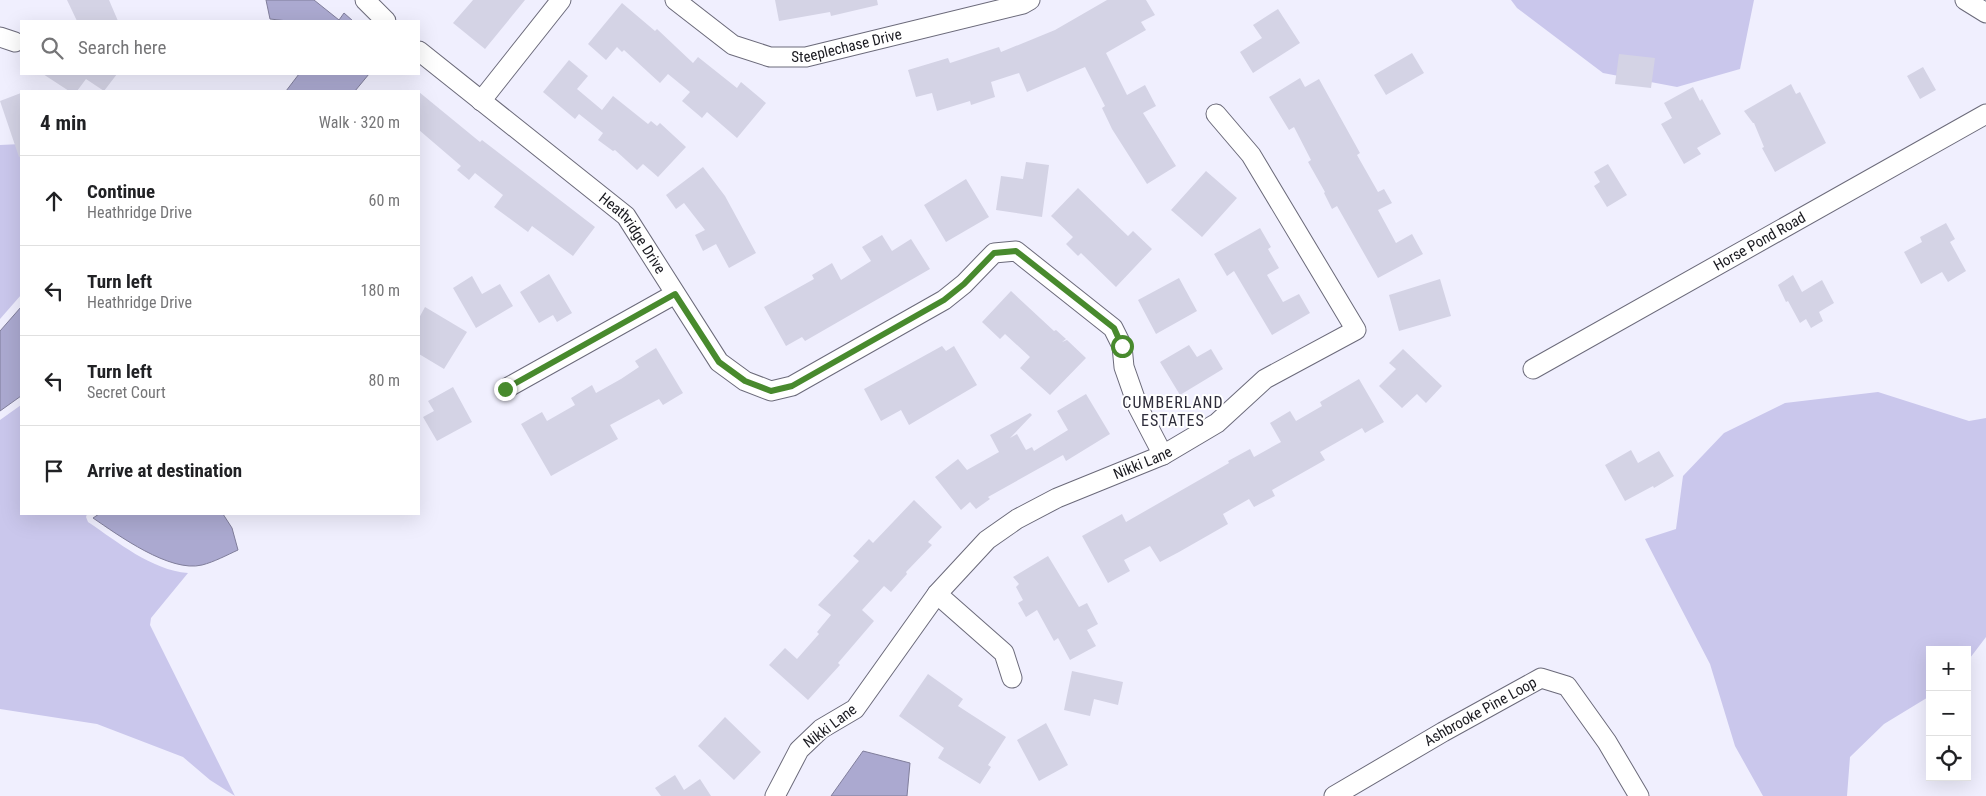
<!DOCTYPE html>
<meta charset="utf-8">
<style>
:root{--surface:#fff;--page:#f2f2f2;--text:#202124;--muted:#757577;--line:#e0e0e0}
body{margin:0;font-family:"Roboto Condensed",sans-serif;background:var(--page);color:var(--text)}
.controls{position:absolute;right:15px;bottom:15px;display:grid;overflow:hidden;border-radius:0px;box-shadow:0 5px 20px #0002}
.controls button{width:45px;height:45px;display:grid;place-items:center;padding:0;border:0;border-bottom:1px solid var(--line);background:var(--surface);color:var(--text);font:25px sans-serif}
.stop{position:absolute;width:15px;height:15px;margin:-11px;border:4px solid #488a2d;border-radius:50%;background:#fff}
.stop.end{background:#488a2d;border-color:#fff;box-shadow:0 1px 5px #0008}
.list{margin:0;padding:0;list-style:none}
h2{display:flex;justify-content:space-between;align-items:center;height:65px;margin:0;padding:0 20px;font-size:21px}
h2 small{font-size:16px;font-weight:400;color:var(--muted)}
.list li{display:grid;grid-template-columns:32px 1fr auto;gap:15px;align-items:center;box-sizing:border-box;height:90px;padding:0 20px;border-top:1px solid var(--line)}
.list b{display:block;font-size:19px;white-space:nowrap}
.list p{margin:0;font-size:16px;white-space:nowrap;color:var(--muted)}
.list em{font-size:16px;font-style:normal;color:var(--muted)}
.icon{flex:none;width:28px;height:28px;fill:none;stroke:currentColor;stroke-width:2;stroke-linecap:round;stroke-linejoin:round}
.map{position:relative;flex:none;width:1986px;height:796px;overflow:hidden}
.search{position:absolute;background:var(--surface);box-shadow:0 5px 20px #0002;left:20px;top:20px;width:400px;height:55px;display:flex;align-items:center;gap:12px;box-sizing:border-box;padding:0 18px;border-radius:0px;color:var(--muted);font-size:19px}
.panel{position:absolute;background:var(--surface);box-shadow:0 5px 20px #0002;left:20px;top:90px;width:400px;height:425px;border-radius:0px}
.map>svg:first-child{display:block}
.green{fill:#cac7ec}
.water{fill:#aba9d0;stroke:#807e9b}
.building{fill:#d4d3e5}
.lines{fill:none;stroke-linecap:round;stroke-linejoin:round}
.minor-casing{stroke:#6b6a7a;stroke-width:21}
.minor{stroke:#fff;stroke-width:19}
.route{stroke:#488a2d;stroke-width:6}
.labels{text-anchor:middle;stroke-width:4;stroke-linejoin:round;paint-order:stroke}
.street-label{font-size:15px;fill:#1a1a20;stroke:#fff}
.neighbourhood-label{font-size:16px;letter-spacing:1px;fill:#2e2d3b;stroke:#fff}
</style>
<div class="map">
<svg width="1986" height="796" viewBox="0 0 1986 796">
<rect width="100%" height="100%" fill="#f0effe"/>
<path class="green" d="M1511 0H1754L1740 69 1677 87 1603 73 1517 8Z
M21 144V295L0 319V145Z
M1878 392 1969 421 1986 418V637L1967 662V650H1930V696L1884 724 1850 757 1847 796H1763L1735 746 1710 664 1645 539 1676 529 1683 476 1724 433 1785 403Z
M21 405V514H87L86 517 88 522C118 542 151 570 188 573L151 618 150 625 235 796 210 780 183 757 97 724 0 709V420Z"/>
<path class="water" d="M266 0H314L339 20 344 13 353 21H288L270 19Z
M299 74H369L355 91H286Z
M21 307V396L0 411V331Z
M99 514H223L232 528 238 550C227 555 214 562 202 565 170 573 118 535 93 518Z
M863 751 910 763 907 796H831Z"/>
<path class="building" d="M67 0H109L118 21H77Z
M473 0H525L485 49 453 23Z
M775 0H877L878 5 831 16 830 12 779 21Z
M1107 0H1146L1155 15 1141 22 1146 30 1106 53 1127 95 1145 85 1156 106 1143 113 1176 166 1147 184 1112 129 1102 108 1105 106 1085 67 1027 92 1019 73 991 82 995 97 971 105 970 101 937 111 932 93 916 97 908 70 948 58 950 63 999 47 1001 52 1055 30Z
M622 3 655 31 657 29 693 63 698 57 737 88 741 82 766 103 737 138 707 112 702 118 682 101 690 92 668 74 660 83 624 50 622 52 617 47 606 60 588 44Z
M1278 9 1300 43 1253 73 1240 52 1262 38 1253 25Z
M1412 53 1424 73 1386 95 1374 75Z
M1619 54 1655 58 1651 88 1615 84Z
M569 60 588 76 577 89 602 110 613 96 648 124 651 121 657 126 660 123 686 147 658 177 643 164 637 170 615 150 613 151 598 140 603 133 579 114 575 119 543 92Z
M1923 67 1936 90 1920 99 1907 76Z
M43 74H117L104 91 86 79 77 91H69Z
M1300 78 1305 87 1319 79 1360 153 1357 155 1378 192 1384 189 1392 203 1378 210 1396 243 1412 234 1423 254 1378 278 1337 206 1332 209 1324 193 1325 192 1308 162 1311 160 1294 127 1289 130 1269 97Z
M1791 84 1796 94 1800 92 1826 143 1775 172 1762 148 1764 147 1754 123H1753L1744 111Z
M1693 87 1700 101 1702 99 1721 134 1697 148 1701 154 1684 164 1661 124 1672 118 1664 103Z
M419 92 480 142 482 140 595 227 573 256 532 226 528 232 494 207 503 195 475 173 469 180 457 170 461 166 419 130Z
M21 93V156L19 157 0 101Z
M1026 162 1049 165 1042 217 996 210 1001 176 1023 179Z
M1608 164 1627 195 1607 207 1594 186 1600 182 1594 172Z
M703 167 725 196 756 253 729 268 716 244 703 251 695 235 705 230 684 203 676 209 666 195Z
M1206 171 1237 198 1202 237 1171 210Z
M966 179 989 217 946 242 924 205Z
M1078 188 1128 236 1133 231 1152 249 1116 287 1081 253 1078 256 1066 244 1073 237 1051 216Z
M1946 223 1955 239 1950 242 1966 271 1948 282 1942 272 1921 284 1904 252 1922 242 1920 237Z
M1260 228 1271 247 1268 249 1279 268 1267 275 1283 302 1299 294 1310 313 1272 335 1234 271 1227 276 1214 254Z
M882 235 892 251 911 239 930 269 805 341 802 337 786 346 764 307 814 279 812 275 832 263 841 280 871 261 862 247Z
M549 274 572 313 557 322 553 315 539 323 520 292Z
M1793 275 1802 292 1822 280 1834 303 1819 312 1823 321 1811 328 1806 319 1800 323 1788 301 1786 302 1778 285Z
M472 276 482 294 500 284 513 306 476 328 453 288Z
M1179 278 1197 311 1156 334 1138 300Z
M1440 279 1451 316 1399 331 1389 295Z
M1011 291 1054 331 1056 330 1066 339 1062 342 1067 340 1086 358 1050 395 1020 368 1030 357 1005 334 1000 339 982 322Z
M425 307 467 332 444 369 419 354V318Z
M1189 345 1197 357 1211 349 1223 369 1180 395 1160 362Z
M942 346 946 351 954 346 977 385 909 425 901 410 881 421 864 389Z
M656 348 683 393 663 405 659 399 610 425 618 439 551 476 521 424 542 412 547 421 575 405 571 398 592 385 596 393 621 379 639 367 635 361Z
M1403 349 1442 386 1426 403 1417 394 1402 408 1379 386 1396 369 1389 363Z
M1359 379 1384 422 1365 433 1362 428 1320 452 1325 460 1272 490 1275 496 1254 507 1249 499 1223 514 1228 524 1179 552 1160 562 1150 546 1124 560 1130 571 1108 583 1082 536 1122 514 1126 522 1229 463 1228 461 1250 449 1254 457 1281 442 1270 423 1290 411 1296 421 1322 406 1320 402Z
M453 387 472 422 437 441 423 417 434 411 428 401Z
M1086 394 1110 434 1066 461 1063 455 988 497 990 499 976 509 970 502 961 510 935 477 958 459 967 470 999 452 990 435 1030 413 1032 415 1010 438 1017 434 1026 450 1032 447 1034 451 1068 430 1057 411Z
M1631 450 1638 463 1659 451 1674 476 1654 488 1653 486 1625 501 1605 465Z
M914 500 942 527 928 542 932 545 906 572 907 574 891 592 884 586 862 610 874 621 838 663 840 665 808 700 769 665 785 648 797 659 819 634 817 632 831 615 818 605 859 561 853 556 869 539 873 543Z
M1048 556 1079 607 1087 603 1098 624 1087 630 1096 646 1070 660 1058 638 1054 641 1037 610 1026 617 1018 603 1023 600 1016 587 1019 584 1013 577Z
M1072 671 1123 682 1118 705 1094 699 1090 716 1064 710Z
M928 674 963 699 958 706 1006 737 988 765 991 767 980 784 938 758 944 748 899 716Z
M725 717 761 752 734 780 698 746Z
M1046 723 1068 765 1039 781 1017 740Z
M675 775 684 790 700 779 711 796H661L655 788Z"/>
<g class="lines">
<g class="minor-casing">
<g id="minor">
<path d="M365 0 386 21"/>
<path id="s1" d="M675 0 733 45 770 57H806L1023 4 1030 0"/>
<path d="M1965 0 1986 13"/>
<path d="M0 37 15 42"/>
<path id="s2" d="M419 51 626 216 719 362 745 381 771 391 792 386 944 300 964 284 994 253 1016 251 1113 328 1122 346 1124 367 1138 407 1163 455"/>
<path d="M481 101 561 0"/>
<path id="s3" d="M1533 369 1986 114"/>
<path d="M505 389 675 294"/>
<path d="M937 594 1004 653 1012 678"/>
<path id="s4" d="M775 796 799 750 821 729 855 709 937 594 987 540 1017 519 1057 498 1163 455 1217 423 1265 379 1356 330 1251 155 1216 114"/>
<path id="s5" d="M1334 796 1443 732 1541 678 1567 686 1607 742 1639 796"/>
</g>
</g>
<use href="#minor" class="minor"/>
</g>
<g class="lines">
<path class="route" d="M505 389 675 294 719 362 745 381 771 391 792 386 944 300 964 284 994 253 1016 251 1114 328 1122 346"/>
</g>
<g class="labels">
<g class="street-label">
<text dy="5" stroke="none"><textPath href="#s1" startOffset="190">Steeplechase Drive</textPath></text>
<text dy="5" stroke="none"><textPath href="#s2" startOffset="282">Heathridge Drive</textPath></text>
<text dy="5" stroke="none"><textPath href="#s3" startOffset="260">Horse Pond Road</textPath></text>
<text dy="5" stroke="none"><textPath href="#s4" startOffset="511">Nikki Lane</textPath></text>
<text dy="5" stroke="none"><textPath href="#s5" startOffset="169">Ashbrooke Pine Loop</textPath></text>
<text transform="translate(830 726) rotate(-37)" y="5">Nikki Lane</text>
</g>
<g class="neighbourhood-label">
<text x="1173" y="408">CUMBERLAND<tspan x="1173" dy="18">ESTATES</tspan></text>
</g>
</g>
</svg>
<div class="controls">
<button>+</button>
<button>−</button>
<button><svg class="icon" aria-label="locate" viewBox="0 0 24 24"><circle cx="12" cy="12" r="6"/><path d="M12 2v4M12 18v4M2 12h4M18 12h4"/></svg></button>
</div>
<div class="stop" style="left:1122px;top:346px"></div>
<div class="stop end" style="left:505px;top:389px"></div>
<div class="search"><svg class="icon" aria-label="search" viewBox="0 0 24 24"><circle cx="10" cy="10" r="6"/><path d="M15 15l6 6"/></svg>Search here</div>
<section class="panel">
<h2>4 min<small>Walk · 320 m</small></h2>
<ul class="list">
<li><svg class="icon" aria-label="ahead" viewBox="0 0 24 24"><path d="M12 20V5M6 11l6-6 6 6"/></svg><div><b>Continue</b><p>Heathridge Drive</p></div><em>60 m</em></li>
<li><svg class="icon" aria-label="left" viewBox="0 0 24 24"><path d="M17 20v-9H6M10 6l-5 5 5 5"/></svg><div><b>Turn left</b><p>Heathridge Drive</p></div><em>180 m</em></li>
<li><svg class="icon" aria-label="left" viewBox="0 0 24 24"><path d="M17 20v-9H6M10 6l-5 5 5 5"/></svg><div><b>Turn left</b><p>Secret Court</p></div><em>80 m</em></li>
<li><svg class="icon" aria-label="arrive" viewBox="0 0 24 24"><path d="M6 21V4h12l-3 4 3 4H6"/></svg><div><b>Arrive at destination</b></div></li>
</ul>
</section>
</div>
